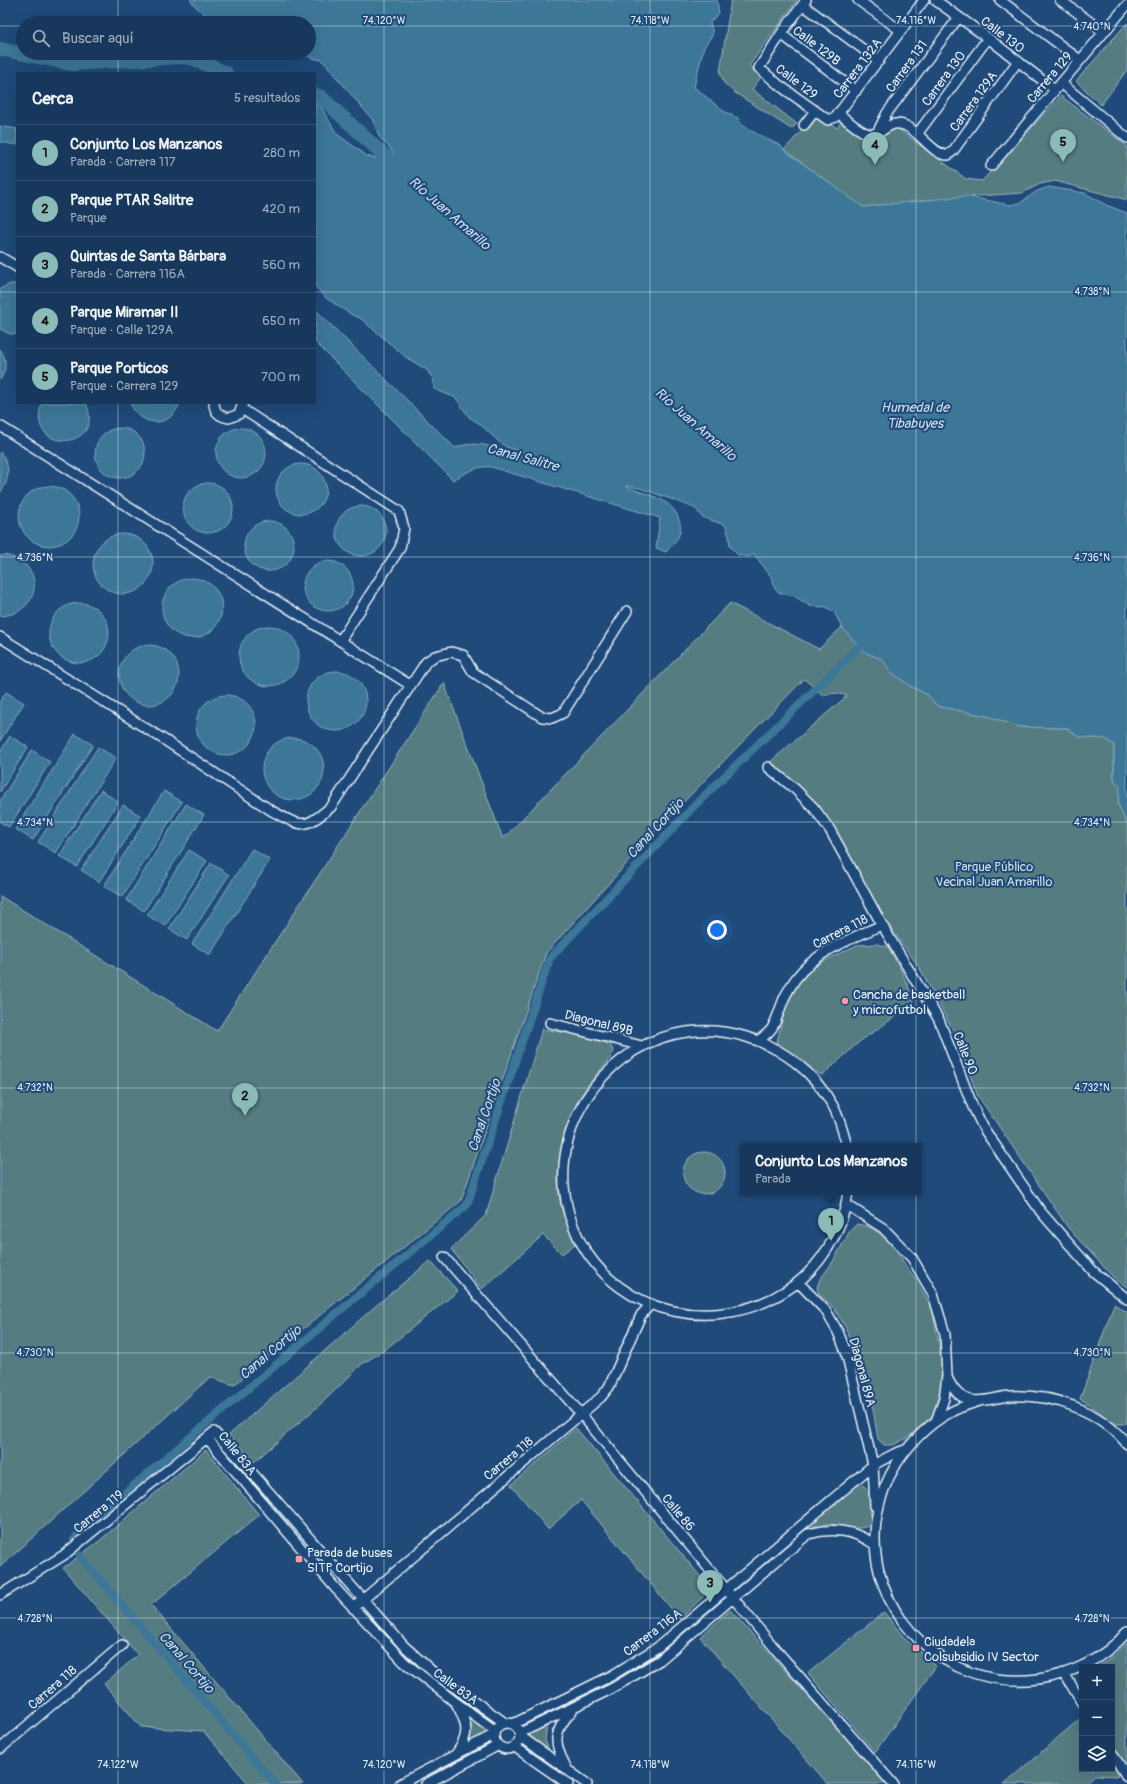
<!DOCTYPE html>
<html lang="es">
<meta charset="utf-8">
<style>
:root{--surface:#17385c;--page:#203f62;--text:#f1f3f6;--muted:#9eacbb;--line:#365272;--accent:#8bbbb9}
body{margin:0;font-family:Pangolin,sans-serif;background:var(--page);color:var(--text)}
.controls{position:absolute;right:12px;bottom:12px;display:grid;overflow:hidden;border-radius:0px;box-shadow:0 4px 16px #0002}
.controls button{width:36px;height:36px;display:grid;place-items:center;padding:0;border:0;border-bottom:1px solid var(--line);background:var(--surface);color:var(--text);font:20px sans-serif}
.you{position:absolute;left:717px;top:930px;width:14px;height:14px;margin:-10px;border:3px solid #fff;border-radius:50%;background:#1a73e8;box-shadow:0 0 0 6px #1a73e833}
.badge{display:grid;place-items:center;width:26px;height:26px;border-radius:50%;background:var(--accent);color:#111;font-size:13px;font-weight:700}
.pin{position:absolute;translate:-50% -33px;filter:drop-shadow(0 1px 2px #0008)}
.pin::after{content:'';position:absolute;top:21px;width:14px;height:12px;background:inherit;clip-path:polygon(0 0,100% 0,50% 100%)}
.popup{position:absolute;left:740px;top:1143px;width:182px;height:52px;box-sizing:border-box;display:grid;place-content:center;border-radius:0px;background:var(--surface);filter:drop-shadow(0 1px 3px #0005);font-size:13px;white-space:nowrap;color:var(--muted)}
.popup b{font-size:15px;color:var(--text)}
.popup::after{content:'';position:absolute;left:50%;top:100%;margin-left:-8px;border:8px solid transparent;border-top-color:var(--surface)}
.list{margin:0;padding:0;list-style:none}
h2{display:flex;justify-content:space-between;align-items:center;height:52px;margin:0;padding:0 16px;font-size:17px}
h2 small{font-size:13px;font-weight:400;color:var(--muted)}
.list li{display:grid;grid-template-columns:26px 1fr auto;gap:12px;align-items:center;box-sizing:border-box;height:56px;padding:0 16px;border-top:1px solid var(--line)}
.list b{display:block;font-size:15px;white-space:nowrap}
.list p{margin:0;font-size:13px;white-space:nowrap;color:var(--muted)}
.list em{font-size:13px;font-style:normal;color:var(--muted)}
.icon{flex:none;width:22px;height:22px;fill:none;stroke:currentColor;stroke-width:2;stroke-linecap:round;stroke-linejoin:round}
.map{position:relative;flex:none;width:1127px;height:1784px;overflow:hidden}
.search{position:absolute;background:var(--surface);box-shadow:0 4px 16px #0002;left:16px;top:16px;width:300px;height:44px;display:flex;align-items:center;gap:10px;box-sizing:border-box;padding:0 14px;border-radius:22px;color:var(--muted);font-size:15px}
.panel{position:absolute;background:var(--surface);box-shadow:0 4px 16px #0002;left:16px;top:72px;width:300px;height:332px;border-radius:0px}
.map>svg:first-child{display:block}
.green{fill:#557b81;stroke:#9eb6bc}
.water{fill:#3e7798;stroke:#82a8be}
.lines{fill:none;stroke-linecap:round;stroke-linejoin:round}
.canal{stroke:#3e7798;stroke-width:8}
.river{stroke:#3e7798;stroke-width:14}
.minor-casing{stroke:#e8f1f8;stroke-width:12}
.minor{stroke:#1f4a7a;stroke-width:9}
.ticks{fill:none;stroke:#e8f1f8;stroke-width:1;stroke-opacity:0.45}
.poi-dot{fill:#ff9aa2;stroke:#1f4a7a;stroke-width:1.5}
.labels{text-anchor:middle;stroke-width:4;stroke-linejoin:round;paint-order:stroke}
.street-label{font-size:13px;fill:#e8f1f8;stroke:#1f4a7a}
.park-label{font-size:13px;fill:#d2dfe6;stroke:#1f4a7a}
.poi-label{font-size:13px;fill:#e8f1f8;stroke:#1f4a7a;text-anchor:start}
.water-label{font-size:14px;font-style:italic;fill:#cedfea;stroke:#1f4a7a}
.ticks-label{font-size:10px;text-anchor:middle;fill:#e8f1f8;stroke:#1f4a7a;stroke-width:4;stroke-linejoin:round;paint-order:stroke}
</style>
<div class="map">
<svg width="1127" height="1784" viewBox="0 0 1127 1784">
<rect width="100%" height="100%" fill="#1f4a7a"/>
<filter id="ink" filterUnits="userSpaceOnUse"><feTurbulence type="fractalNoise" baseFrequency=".025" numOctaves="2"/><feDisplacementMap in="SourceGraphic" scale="8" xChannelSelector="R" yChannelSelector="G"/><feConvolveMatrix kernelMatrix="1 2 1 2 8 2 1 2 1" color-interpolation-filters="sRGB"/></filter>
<g filter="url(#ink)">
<path class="green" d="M731 0H797L749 66 762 76 752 89 797 124 791 129 734 92 724 83 720 72Z
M1127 23V70L1101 105 1076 81Z
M1061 96 1127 146V200L1055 181 1040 184 1022 193 950 198 863 207 784 150 817 114 837 128 842 121 871 142 893 125 966 179 982 181Z
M730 603 819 649 842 627 866 653 882 659 892 673 912 687 928 695 937 706 987 716 1020 727 1067 728 1079 737 1106 739 1114 745V779L1120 787 1118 804 1127 825V1287L1113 1277 1069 1229 978 1096 953 1030 919 967 879 912 831 827 769 763 847 696C838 693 832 692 824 696L804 679 666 820 546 953 461 1201 234 1385 210 1377 0 1567V896L217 1031 444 683 503 839Z
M877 944 888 947 901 970 914 1000 913 1004 859 1042 823 1075 815 1072 797 1058 776 1045 787 1001 804 976 820 963 857 945Z
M542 1029 586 1036 610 1044 613 1050 611 1057C601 1070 590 1081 582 1094 562 1126 552 1172 562 1210 565 1221 571 1233 575 1244L562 1254 543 1235 482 1289 451 1249 486 1215Z
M683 1173a21 21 0 1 1 42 0a21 21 0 1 1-42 0Z
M857 1224 867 1226 883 1235 895 1248 906 1266 917 1281 932 1309 940 1349 942 1367 940 1392 932 1416 907 1438 893 1445H884L878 1439 871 1397 861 1373 846 1328 834 1308 819 1294 817 1288 819 1281 832 1263 850 1231Z
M430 1261 458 1291 383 1351 362 1364 324 1401 254 1462 229 1435 379 1303Z
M1114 1304 1127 1312V1423C1123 1424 1118 1425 1114 1423 1102 1416 1093 1405 1080 1399Z
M576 1428 711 1589 680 1619 581 1500 548 1529 511 1485Z
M206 1450 259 1515 151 1605 303 1784H249L203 1731 141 1727 104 1684 138 1655 63 1568 98 1542Z
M856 1484 864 1486 870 1492 871 1525C850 1535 833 1516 811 1528L808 1523Z
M730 1610 888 1784H828L700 1637Z
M884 1612 906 1640 936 1666 875 1752 808 1673Z
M1127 1643V1768L1117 1776 1095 1775 1085 1784H1004L1082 1717V1769H1112V1667H1097L1113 1657Z
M469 1717 486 1733 469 1742 471 1726Z
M547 1725 545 1740 550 1752 528 1734Z"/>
<path class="water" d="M190 0H717L719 13 710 22 713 34 704 47 694 87 725 112 738 118 741 124 755 133 781 146 784 150 863 207 965 196 1010 205 1020 203 1037 191 1049 187 1085 193 1106 205 1127 213V825L1118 804 1120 787 1114 779V745L1106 739 1079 737 1067 728 1020 727 987 716 937 706 928 695 912 687 892 673 882 659 866 653 859 647 842 627 834 612 826 607 810 606 794 596 779 593 774 588 773 579 754 554 749 557 738 555 730 547 729 536 725 525 702 517 696 509 682 503 640 488 625 486C643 495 672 496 679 520 681 524 681 531 679 535 677 541 670 547 666 552L656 548 660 518 491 467C477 465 464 474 453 480L315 342V309L455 448C480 436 511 455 535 460L522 452 506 447 497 440 480 424 469 417 456 398 434 389 433 379 427 370 407 358 360 318 352 315 326 298 315 286V102L321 107 337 134 367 156 373 158 393 154 390 148 380 138 372 119 322 60 312 58 302 53H309V23H217L197 8Z
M0 126 17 129V145L0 142Z
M10 284H17V334H10L0 329V289Z
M0 349C7 358 7 371 0 380Z
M42 403H86C107 452 23 454 42 403Z
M130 403H180C170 429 141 428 130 403Z
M216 453a25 25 0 1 1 50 0a25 25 0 1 1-50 0Z
M95 453a25 25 0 1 1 50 0a25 25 0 1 1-50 0Z
M0 452C11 463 10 481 0 493Z
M276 489a25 25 0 1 1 50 0a25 25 0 1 1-50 0Z
M183 508a25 25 0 1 1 50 0a25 25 0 1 1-50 0Z
M19 516a30 30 0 1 1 60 0a30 30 0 1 1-60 0Z
M336 531a25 25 0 1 1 50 0a25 25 0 1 1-50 0Z
M244 546a25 25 0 1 1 50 0a25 25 0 1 1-50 0Z
M93 564a30 30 0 1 1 60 0a30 30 0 1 1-60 0Z
M4 555C47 562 43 614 0 616V556Z
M303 586a25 25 0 1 1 50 0a25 25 0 1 1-50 0Z
M162 608a30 30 0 1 1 60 0a30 30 0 1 1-60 0Z
M49 633a30 30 0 1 1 60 0a30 30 0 1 1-60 0Z
M239 656a30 30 0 1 1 60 0a30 30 0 1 1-60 0Z
M119 675a30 30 0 1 1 60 0a30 30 0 1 1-60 0Z
M306 701a30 30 0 1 1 60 0a30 30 0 1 1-60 0Z
M6 692 24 703 0 741V701Z
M196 725a30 30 0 1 1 60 0a30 30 0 1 1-60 0Z
M75 734 93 745 33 840 15 829Z
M10 736 28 747 0 792V752Z
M262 769a31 31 0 1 1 62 0a31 31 0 1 1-62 0Z
M98 747 116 758 56 853 38 842Z
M32 750 50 762 9 827 0 822V801Z
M101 790 118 802 77 867 59 856Z
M164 791 182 802 122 897 104 886Z
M186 804 204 815 144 911 126 900Z
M123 805 141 816 99 882 81 870Z
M252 849 270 860 210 955 192 944Z
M189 850 207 861 165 926 147 915Z
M211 863 229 875 187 940 169 929Z"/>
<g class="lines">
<path class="canal" d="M74 1540 80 1531 337 1313 467 1205 550 958 698 802 859 647
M80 1556 275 1784"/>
<path class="river" d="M0 49 71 64 179 57 192 58 226 73
M315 95 321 97 399 169"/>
<g class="minor-casing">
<path id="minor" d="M806 0 781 34 759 68 779 85 828 120 835 117 841 110 924 0
M858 0 901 31
M935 0 988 38 1055 90
M1000 0 1080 60
M1060 0 1104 32
M803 5 879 61
M781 34 856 91
M1061 83 1127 138
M838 113C846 119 863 135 872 134 885 134 889 118 906 126 920 132 934 156 948 155L953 151 1018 61
M804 125 815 111
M877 133 887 113 959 17
M918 133 988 38
M991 166 1127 5
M0 257 17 267
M214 403C214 412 220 417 229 418L239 414 243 403
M242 409 399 511 404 528 400 548 340 641
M0 426 410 685
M0 637 163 739 272 811C303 828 304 829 331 807L426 662 435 656 451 652 463 655 473 672 542 717 552 718 563 713 627 611
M768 767 795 789 814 808 830 830 882 925 939 1020 973 1107 984 1129 1041 1212 1069 1244 1093 1271 1127 1299
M550 1023 642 1046
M759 1040C763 1037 769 1033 772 1028 779 1016 781 1002 788 991 807 954 846 941 882 925
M847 1146C843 1133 840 1118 833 1106 795 1037 702 1008 634 1051 570 1091 544 1173 580 1241 621 1317 717 1335 787 1290 819 1270 844 1230 848 1192
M847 1205 883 1228 912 1258 933 1294 945 1334 947 1376 944 1399 936 1421
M444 1257 581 1414 777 1651 893 1784
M799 1283 826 1311 838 1332 846 1352 873 1465 875 1506
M947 1377C952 1388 958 1397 970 1400 984 1403 996 1397 1010 1396 1053 1394 1099 1410 1127 1444
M980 1401C970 1404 959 1407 949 1413 927 1425 911 1442 897 1463 854 1532 876 1617 945 1660 973 1677 1006 1683 1038 1679 1071 1675 1105 1658 1127 1632
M207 1438 337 1590 404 1662 455 1702 494 1730
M0 1595 64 1555 214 1432 240 1459 403 1645 433 1672 505 1723
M353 1608 601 1397 609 1387 641 1315 650 1305
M1064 1673 1082 1703
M494 1736a13 13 0 1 1 26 0a13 13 0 1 1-26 0Z
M513 1724 611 1676 658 1647 873 1465 894 1454 905 1450
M520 1733 611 1689 660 1660 808 1534C833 1527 853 1530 874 1544
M520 1736 587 1784
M515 1747 568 1784
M0 1749 122 1645
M1112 1753 1127 1777
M456 1754C470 1735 468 1725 457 1705
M566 1767C553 1743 553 1731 572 1711
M400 1784 493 1735
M426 1784 497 1746"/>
</g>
<use href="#minor" class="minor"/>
</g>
</g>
<path class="ticks" d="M118 0V23M384 0V1784M650 0V1784M916 0V1784M0 26H23M309 26H1127M118 53V73M0 292H17M315 292H1127M118 403V1784M0 557H1127M0 822H1127M0 1088H1127M0 1353H1127M0 1618H1127"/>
<g class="poi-dot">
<circle cx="845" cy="1001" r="4"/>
<rect x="295" y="1555" width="8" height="8" rx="2"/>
<rect x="912" y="1644" width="8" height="8" rx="2"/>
</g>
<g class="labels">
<g class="street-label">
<text transform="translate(1003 34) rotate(37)" y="5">Calle 130</text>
<text transform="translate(817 45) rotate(37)" y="5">Calle 129B</text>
<text transform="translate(906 66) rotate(-54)" y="5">Carrera 131</text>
<text transform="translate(857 68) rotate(-53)" y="5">Carrera 132A</text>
<text transform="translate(1049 77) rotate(-50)" y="5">Carrera 129</text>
<text transform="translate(943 78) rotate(-54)" y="5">Carrera 130</text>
<text transform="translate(797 81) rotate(37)" y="5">Calle 129</text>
<text transform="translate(973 101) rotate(-54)" y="5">Carrera 129A</text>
<text transform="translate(840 931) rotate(-27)" y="5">Carrera 118</text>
<text transform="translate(599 1022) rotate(14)" y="5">Diagonal 89B</text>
<text transform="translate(966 1053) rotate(68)" y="5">Calle 90</text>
<text transform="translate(863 1372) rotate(75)" y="5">Diagonal 89A</text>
<text transform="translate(238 1453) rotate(51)" y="5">Calle 83A</text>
<text transform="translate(508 1458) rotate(-40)" y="5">Carrera 118</text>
<text transform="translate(98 1511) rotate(-39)" y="5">Carrera 119</text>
<text transform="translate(679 1512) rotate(50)" y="5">Calle 86</text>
<text transform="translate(652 1632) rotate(-37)" y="5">Carrera 116A</text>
<text transform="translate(456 1686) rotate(36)" y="5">Calle 83A</text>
<text transform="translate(52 1687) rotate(-41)" y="5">Carrera 118</text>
</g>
<g class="park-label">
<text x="994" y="871">Parque Público<tspan x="994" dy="15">Vecinal Juan Amarillo</tspan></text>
</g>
<g class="poi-label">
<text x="853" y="999">Cancha de basketball<tspan x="853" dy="15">y microfutbol</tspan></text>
<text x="307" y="1557">Parada de buses<tspan x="307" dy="15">SITP Cortijo</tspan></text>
<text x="924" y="1646">Ciudadela<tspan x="924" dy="15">Colsubsidio IV Sector</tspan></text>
</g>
<g class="water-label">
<text transform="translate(450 213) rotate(41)" y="5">Río Juan Amarillo</text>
<text x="915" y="412">Humedal de<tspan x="915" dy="16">Tibabuyes</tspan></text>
<text transform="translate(696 424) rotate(41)" y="5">Río Juan Amarillo</text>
<text transform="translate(523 457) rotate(15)" y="5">Canal Salitre</text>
<text transform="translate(655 828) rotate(-47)" y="5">Canal Cortijo</text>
<text transform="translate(484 1115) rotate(-71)" y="5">Canal Cortijo</text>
<text transform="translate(270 1352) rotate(-40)" y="5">Canal Cortijo</text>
<text transform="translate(187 1662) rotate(49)" y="5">Canal Cortijo</text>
</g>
</g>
<g class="ticks-label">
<text x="384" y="24">74.120°W</text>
<text x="650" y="24">74.118°W</text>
<text x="916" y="24">74.116°W</text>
<text x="1092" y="30">4.740°N</text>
<text x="1092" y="295">4.738°N</text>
<text x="35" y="561">4.736°N</text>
<text x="1092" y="561">4.736°N</text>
<text x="35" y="826">4.734°N</text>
<text x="1092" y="826">4.734°N</text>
<text x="35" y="1091">4.732°N</text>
<text x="1092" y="1091">4.732°N</text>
<text x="35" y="1356">4.730°N</text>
<text x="1092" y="1356">4.730°N</text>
<text x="35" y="1622">4.728°N</text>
<text x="1092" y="1622">4.728°N</text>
<text x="118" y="1768">74.122°W</text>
<text x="384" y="1768">74.120°W</text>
<text x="650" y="1768">74.118°W</text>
<text x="916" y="1768">74.116°W</text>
</g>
</svg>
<div class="controls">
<button>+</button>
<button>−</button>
<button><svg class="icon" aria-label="layers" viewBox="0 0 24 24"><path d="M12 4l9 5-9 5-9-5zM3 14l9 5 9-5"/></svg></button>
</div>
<div class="you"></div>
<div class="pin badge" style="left:831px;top:1241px">1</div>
<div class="popup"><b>Conjunto Los Manzanos</b>Parada</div>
<div class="pin badge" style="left:245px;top:1116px">2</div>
<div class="pin badge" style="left:710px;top:1603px">3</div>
<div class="pin badge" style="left:875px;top:165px">4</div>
<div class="pin badge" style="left:1063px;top:162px">5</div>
<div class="search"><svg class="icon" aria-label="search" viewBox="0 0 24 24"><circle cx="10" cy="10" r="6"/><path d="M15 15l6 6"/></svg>Buscar aquí</div>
<section class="panel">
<h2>Cerca<small>5 resultados</small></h2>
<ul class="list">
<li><span class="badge">1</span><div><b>Conjunto Los Manzanos</b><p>Parada · Carrera 117</p></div><em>280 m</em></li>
<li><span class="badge">2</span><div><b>Parque PTAR Salitre</b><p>Parque</p></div><em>420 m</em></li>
<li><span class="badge">3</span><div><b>Quintas de Santa Bárbara</b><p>Parada · Carrera 116A</p></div><em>560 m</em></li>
<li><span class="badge">4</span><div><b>Parque Miramar II</b><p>Parque · Calle 129A</p></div><em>650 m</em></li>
<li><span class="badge">5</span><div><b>Parque Porticos</b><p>Parque · Carrera 129</p></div><em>700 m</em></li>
</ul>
</section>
</div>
